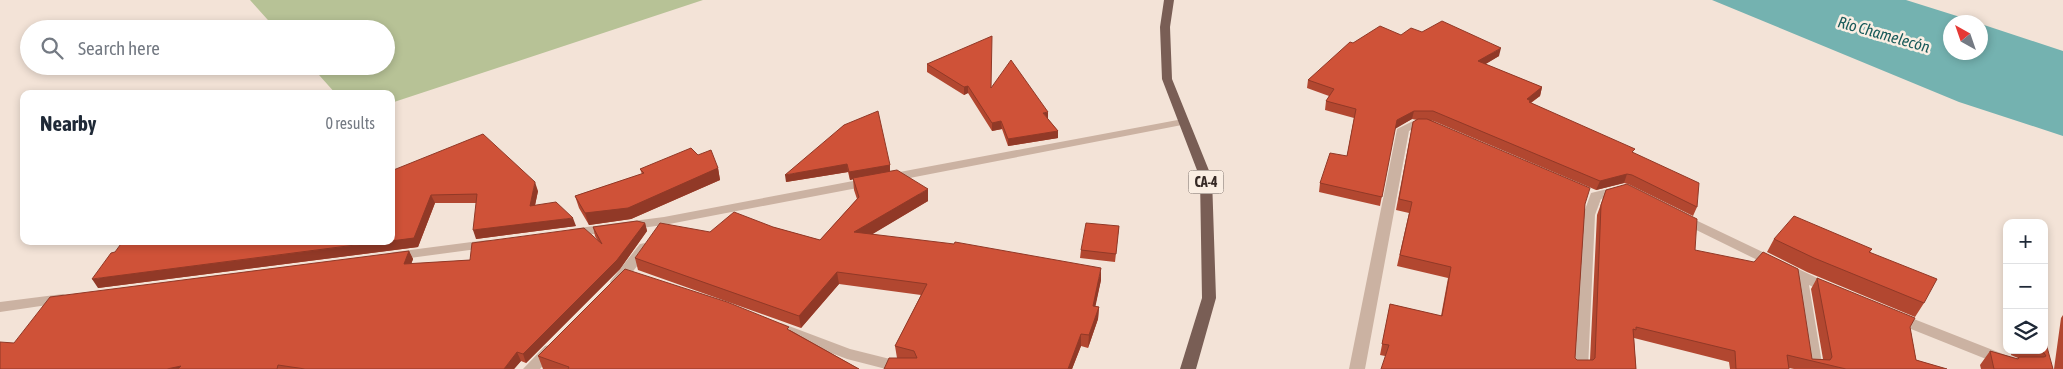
<!DOCTYPE html>
<meta charset="utf-8">
<style>
:root{--surface:#fff;--page:#f6f6f7;--text:#1f2937;--muted:#747a83;--line:#e0e1e3}
body{margin:0;font-family:"Asap Condensed",sans-serif;background:var(--page);color:var(--text)}
.controls{position:absolute;right:15px;bottom:15px;display:grid;overflow:hidden;border-radius:10px;box-shadow:0 2px 8px #0003}
.controls button{width:45px;height:45px;display:grid;place-items:center;padding:0;border:0;border-bottom:1px solid var(--line);background:var(--surface);color:var(--text);font:25px sans-serif}
.compass{position:absolute;left:1943px;top:15px;width:45px;height:45px;border-radius:50%;background:var(--surface);box-shadow:0 2px 8px #0003;rotate:320deg}
.list{margin:0;padding:0;list-style:none}
h2{display:flex;justify-content:space-between;align-items:center;height:65px;margin:0;padding:0 20px;font-size:21px}
h2 small{font-size:16px;font-weight:400;color:var(--muted)}
.icon{flex:none;width:28px;height:28px;fill:none;stroke:currentColor;stroke-width:2;stroke-linecap:round;stroke-linejoin:round}
.map{position:relative;flex:none;width:2063px;height:369px;overflow:hidden}
.search{position:absolute;background:var(--surface);box-shadow:0 2px 8px #0003;left:20px;top:20px;width:375px;height:55px;display:flex;align-items:center;gap:12px;box-sizing:border-box;padding:0 18px;border-radius:28px;color:var(--muted);font-size:19px}
.panel{position:absolute;background:var(--surface);box-shadow:0 2px 8px #0003;left:20px;top:90px;width:375px;height:155px;border-radius:10px}
.map>svg:first-child{display:block}
.green{fill:#b7c296}
.water{fill:#74b2b0}
.lines{fill:none;stroke-linecap:round;stroke-linejoin:round}
.minor{fill:#cbb2a2;fill-rule:evenodd}
.primary{fill:#795e55;fill-rule:evenodd}
.wall{fill:#b24730}
.shaded-wall{fill:#913927}
.building{fill:#cf5238;stroke:#913927}
.labels{text-anchor:middle;stroke-width:5;stroke-linejoin:round;paint-order:stroke}
.shield{fill:#faeee3;stroke:#70645e;stroke-width:1}
.shield-label{font-size:14px;font-weight:bold;fill:#352925}
.water-label{font-size:16px;font-style:italic;fill:#185a59;stroke:#faeee3}
</style>
<div class="map">
<svg width="2063" height="369" viewBox="0 0 2063 369">
<rect width="100%" height="100%" fill="#f3e3d7"/>
<path class="green" d="M250 0H703L391 103V94H336L311 66H386V29H276Z"/>
<path class="water" d="M1712 0H1906L1976 22H1950V52H1980L1981 24 2063 51V136L1959 102Z"/>
<g class="lines">
<path class="minor" d="M1183 119 1187 120 1189 122 1187 124 889 182 883 178 889 174Z
M1413 121 1430 122 1436 125C1429 131 1417 126 1409 131L1365 369H1349L1397 129Z
M869 178 875 182 873 185 664 225 571 237 564 233 571 229 664 217Z
M1620 186 1626 190 1624 193 1601 199 1595 215 1588 369H1572L1583 215 1591 193Z
M1683 214 1834 286 1836 289 1834 292H1824L1809 285 1823 369H1807L1794 278 1678 221 1677 218Z
M487 240 492 241 494 244 492 247 395 260 390 259 388 256 390 253 395 252Z
M645 243 650 244 652 247 650 250 622 285H612L610 282 612 279 640 244Z
M63 294 68 296 70 299 68 302 0 312V302Z
M1896 312 2031 365 2034 369H2011L1891 321 1889 317 1891 313Z
M781 323 850 349 914 365 917 369H886L847 359 776 332 774 328 776 324Z
M550 345 555 346 557 350 540 369H523L545 346Z"/>
<path class="primary" d="M1164 0H1174L1170 27 1172 79 1212 178 1216 298 1196 369H1180L1202 298 1200 178 1162 79 1160 27Z"/>
</g>
<path class="wall" d="M1422 32 1499 56 1485 64 1542 87 1540 96 1531 103 1634 153 1697 207 1693 216 1628 184 1624 183 1596 190 1431 120 1585 204 1575 358 1577 360H1590L1597 215 1606 190 1695 250 1812 359H1823L1811 289 1817 278 1910 327 1916 360 1947 369H1794L1789 368V369H1730L1729 362 1634 338 1636 369 1385 356 1380 355 1390 304 1441 316 1448 278 1397 266 1409 213 1396 210 1411 132 1413 122 1417 120 1412 119 1395 128 1380 206 1319 192 1320 183 1347 156 1354 118 1325 110 1326 101 1329 96 1307 88 1308 80 1353 43Z
M927 64 991 88 1048 119 1058 131V138L1008 146 1002 129 992 131 968 93 964 95 927 72Z
M844 125 890 165V171L928 201 872 234 1101 280 1095 306 1099 307 1098 319 1088 348 1081 346 1072 369 897 358 895 346 921 295 839 284 801 328 638 270 635 258 710 232 773 227 820 240 857 199 854 190 853 179 850 180 848 172 786 182Z
M698 155 718 168 720 180 631 219 589 225 579 208 575 196 642 174 640 169Z
M391 171 538 191 535 205 576 226 476 239V203H435L418 247 98 288 115 252 391 241Z
M645 223 647 231 620 269 526 363 521 361 514 369H0L14 343 409 251 413 259 411 264 470 260 598 241 595 236 593 227Z
M1119 226 1115 262 1080 258 1081 250Z
M1774 239 1872 249 1870 252 1924 303 1915 317 1807 272 1767 252Z
M2063 315V369H2054L2061 318Z
M790 330 859 369H543L538 356Z
M2012 350H2044L2053 369H1981L1980 365 1990 351 2017 359 2018 358 2011 355Z"/>
<path class="shaded-wall" d="M1501 48 1499 56 1476 70 1478 61Z
M968 86V93L964 95V87Z
M1542 87 1540 96 1530 103 1527 99Z
M1414 111 1412 119 1395 129 1397 120Z
M1048 112V119L1043 113Z
M1001 121 1002 129 992 131V123Z
M1058 131V138L1008 146V139Z
M847 164 848 172 786 182 785 175Z
M890 165V172L850 180 849 172Z
M718 168 720 180 631 219 589 225 585 213Z
M1627 174 1624 183 1596 190 1600 181Z
M535 182 538 191 533 215 530 206Z
M928 189V201L856 244 854 232Z
M431 195 435 203 418 247 98 288 92 279 391 241Z
M573 218 576 226 476 239 473 230Z
M645 223 647 231 620 269 526 363 523 354Z
M409 251 413 259 408 273 404 264Z
M1101 268V280L1093 318V306Z
M837 272 839 284 801 328 799 316Z
M1099 307 1098 319 1088 348 1089 335Z
M1081 334V346L1072 369H1068Z
M517 352 521 361 514 369H504Z
M181 366 183 369H167Z"/>
<path class="building" d="M1442 21 1501 48 1478 61 1542 87 1527 99 1531 101 1529 102 1635 149 1632 152 1699 183 1697 207 1632 175 1627 174 1600 181 1433 111H1414L1397 120 1382 197 1320 183 1330 153 1347 156 1356 109 1326 101 1334 89 1308 80 1350 42 1353 43 1380 26 1401 35 1411 28 1422 32Z
M992 36 991 88 1011 60 1048 112 1043 113 1058 131 1008 139 1001 121 992 123 968 86 964 87 927 64Z
M878 111 890 165 849 172 847 164 785 175 844 125Z
M1418 119H1427L1590 188 1585 204 1575 358 1577 360H1593L1595 358 1601 205 1606 190 1627 184 1697 219 1695 250 1754 262 1763 252 1798 269 1812 359 1830 360 1832 357 1817 278 1915 318 1910 327 1916 360 1947 369H1846L1787 355 1789 369H1736L1735 351 1636 327V330L1633 329 1636 369H1381L1389 345 1382 344 1390 304 1442 316 1451 267 1400 255 1412 202 1399 199 1413 122Z
M483 134 535 182 530 206 556 202 573 218 473 230 477 194 431 195 414 238 391 241V171Z
M691 148 698 155 711 150 718 168 628 208 585 213 575 196 644 173 640 169Z
M897 170 928 189 854 232 954 244 955 242 1101 268 1093 306 1099 307 1089 335 1081 334 1068 369H884L889 358H917L914 351 895 346 927 284 837 272 799 316 635 258 660 223 710 232 734 212 773 227 820 240 859 197 853 178Z
M1794 216 1872 249 1869 252 1937 279 1924 303 1814 258 1774 239Z
M637 221 645 223 617 260 523 354 517 352 504 369H305L278 365 277 369H178L181 366 167 369H0V342L14 343 50 297 409 251 404 264 470 260 472 243 584 228 602 244 593 227Z
M1086 223 1119 226 1116 254 1081 250Z
M123 241H386L92 279 111 253 115 252Z
M625 269 727 302 789 327 787 329 859 369H568L569 367 538 356Z
M2044 336 2053 369H1994L1990 351 2018 359 2019 357H2044L2046 356 2042 350H2044Z"/>
<g class="labels">
<rect class="shield" x="1188.5" y="170.5" width="35" height="23" rx="4"/>
<g class="shield-label">
<text x="1206" y="187">CA-4</text>
</g>
<g class="water-label">
<text transform="translate(1884 34) rotate(16)" y="6">Río Chamelecón</text>
</g>
</g>
</svg>
<div class="controls">
<button>+</button>
<button>−</button>
<button><svg class="icon" aria-label="layers" viewBox="0 0 24 24"><path d="M12 4l9 5-9 5-9-5zM3 14l9 5 9-5"/></svg></button>
</div>
<svg class="compass" viewBox="-18 -18 36 36"><path d="M0-13l5 13h-10z" fill="#e53935"/><path d="M0 13l5-13h-10z" fill="#747a83"/></svg>
<div class="search"><svg class="icon" aria-label="search" viewBox="0 0 24 24"><circle cx="10" cy="10" r="6"/><path d="M15 15l6 6"/></svg>Search here</div>
<section class="panel">
<h2>Nearby<small>0 results</small></h2>
<ul class="list">
</ul>
</section>
</div>
